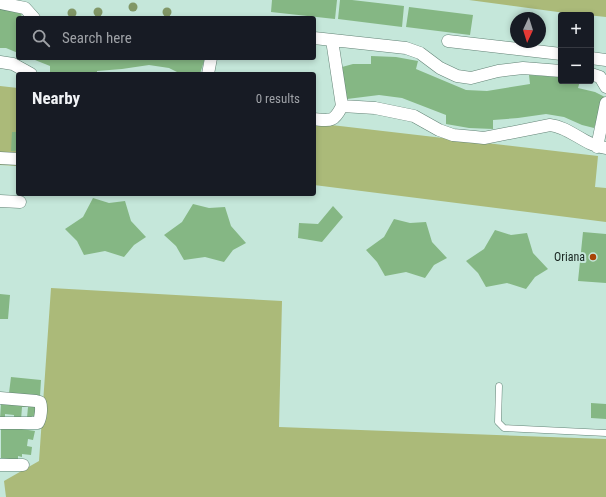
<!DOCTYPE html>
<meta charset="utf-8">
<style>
:root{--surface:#171b24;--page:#242831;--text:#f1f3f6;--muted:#9ea1a6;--line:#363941}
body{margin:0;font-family:"Roboto Condensed",sans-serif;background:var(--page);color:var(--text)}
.controls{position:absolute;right:12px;top:12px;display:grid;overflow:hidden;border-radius:4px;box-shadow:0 2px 6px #0003}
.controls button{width:36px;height:36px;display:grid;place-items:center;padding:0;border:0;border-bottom:1px solid var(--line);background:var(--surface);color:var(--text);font:20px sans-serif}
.compass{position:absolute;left:510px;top:12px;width:36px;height:36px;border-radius:50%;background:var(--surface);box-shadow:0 2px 6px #0003;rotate:184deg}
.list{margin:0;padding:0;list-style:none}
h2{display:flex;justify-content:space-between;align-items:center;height:52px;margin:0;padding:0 16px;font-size:17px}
h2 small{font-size:13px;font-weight:400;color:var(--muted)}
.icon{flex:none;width:22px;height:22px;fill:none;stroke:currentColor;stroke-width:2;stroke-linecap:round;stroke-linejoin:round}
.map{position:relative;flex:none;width:606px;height:497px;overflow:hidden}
.search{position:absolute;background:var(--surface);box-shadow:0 2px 6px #0003;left:16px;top:16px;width:300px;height:44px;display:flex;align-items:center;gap:10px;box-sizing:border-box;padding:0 14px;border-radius:4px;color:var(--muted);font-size:15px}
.panel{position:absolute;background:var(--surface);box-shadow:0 2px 6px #0003;left:16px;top:72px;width:300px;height:124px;border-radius:4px}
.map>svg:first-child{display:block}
.green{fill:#abba79}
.building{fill:#85b784}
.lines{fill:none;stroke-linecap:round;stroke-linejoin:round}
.lane-casing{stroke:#638376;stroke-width:7}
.street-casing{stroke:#638376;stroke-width:13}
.lane{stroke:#fff;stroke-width:6}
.street{stroke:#fff;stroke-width:12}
.tree{fill:#819766}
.poi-dot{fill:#a74407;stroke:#c5e7da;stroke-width:1.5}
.labels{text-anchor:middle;stroke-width:4;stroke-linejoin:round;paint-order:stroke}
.poi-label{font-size:12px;fill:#17241f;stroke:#c5e7da;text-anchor:end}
</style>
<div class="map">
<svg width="606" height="497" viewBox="0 0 606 497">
<rect width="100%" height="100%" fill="#c5e7da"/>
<path class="green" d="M469 0H606V17L558 12Z
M0 86 18 88V166L0 165Z
M314 123 598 156 595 187 606 188V222L314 185Z
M51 288 282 301 279 427 606 439V497H6L4 481 39 461Z"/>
<path class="building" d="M272 0H337L335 19 271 12Z
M340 0H352L404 6 402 27 338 19Z
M409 7 473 15 470 35 406 27Z
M0 8 22 12 21 18H18V53L6 48H0Z
M371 56 396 57 418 61 416 69 466 90 487 91 530 84 529 75 561 77V81H580L578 88 595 92 605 97 594 128 582 125 564 117 546 114 518 118 493 120V129L469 128 446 124V115L402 98 379 95 347 99 342 67 353 64H371Z
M30 58H205L200 74H181L169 68 149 65 122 69 97 71V74H50V66Z
M12 132H18V151H11Z
M93 198 109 203 125 201 131 221 146 237 134 245 124 257 105 251 84 255 77 241 65 229 83 217Z
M193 204 209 208 225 207 231 226 246 243 233 250 224 262 205 257 184 260 176 246 164 235 182 222Z
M333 206 343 217 322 242 298 238 299 223 318 224Z
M394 219 410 223 426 222 432 242 447 258 434 265 425 278 406 272 385 276 377 262 366 250 384 237Z
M495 230 511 235 527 233 533 253 548 269 535 277 526 289 507 283 486 287 478 273 466 261 484 249Z
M583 232 606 234V283L578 281Z
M0 294 10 295 8 319H0Z
M11 377 41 380 40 396 9 393Z
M591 403 606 404V419L591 418Z
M1 404H39L38 416H32L31 418H27L28 407H22L21 420H14V415L5 414V419H0Z
M1 426 35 431 33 440 28 439 27 446 32 447 31 455 22 454V457L18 456V460L1 458Z"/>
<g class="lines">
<g class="lane-casing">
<path id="lane" d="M499 386 498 422 504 428 606 433"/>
</g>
<g class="street-casing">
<path id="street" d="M0 3 25 8 34 18
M314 38 406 48 420 53 440 68 457 76 471 78 498 71 523 68 561 71
M332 40 342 106
M448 41 561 54
M591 58 606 60
M0 62 13 64 31 74
M208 74 211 58
M591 74 600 77 606 87
M314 119C331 121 334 122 342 106L375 108 414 116 439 130 453 135 475 137 484 138 550 125C570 127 585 146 606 148
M597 147 606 103
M0 158 18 159
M0 201 20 202
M0 398 36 401 40 402C42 407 41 418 38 423H0
M0 465H23"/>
</g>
<use href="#lane" class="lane"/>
<use href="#street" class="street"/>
</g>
<g class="tree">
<circle cx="133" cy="7" r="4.5"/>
<circle cx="98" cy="12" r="4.5"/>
<circle cx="167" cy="12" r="4.5"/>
<circle cx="72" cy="13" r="4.5"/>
</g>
<circle class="poi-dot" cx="593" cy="257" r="4"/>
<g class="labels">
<g class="poi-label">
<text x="585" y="261">Oriana</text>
</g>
</g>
</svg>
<div class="controls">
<button>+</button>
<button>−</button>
</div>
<svg class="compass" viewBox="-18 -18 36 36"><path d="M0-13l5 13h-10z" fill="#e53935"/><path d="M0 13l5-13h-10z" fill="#9ea1a6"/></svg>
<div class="search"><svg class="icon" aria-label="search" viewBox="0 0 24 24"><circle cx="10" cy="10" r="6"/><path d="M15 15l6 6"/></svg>Search here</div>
<section class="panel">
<h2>Nearby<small>0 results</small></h2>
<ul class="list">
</ul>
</section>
</div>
